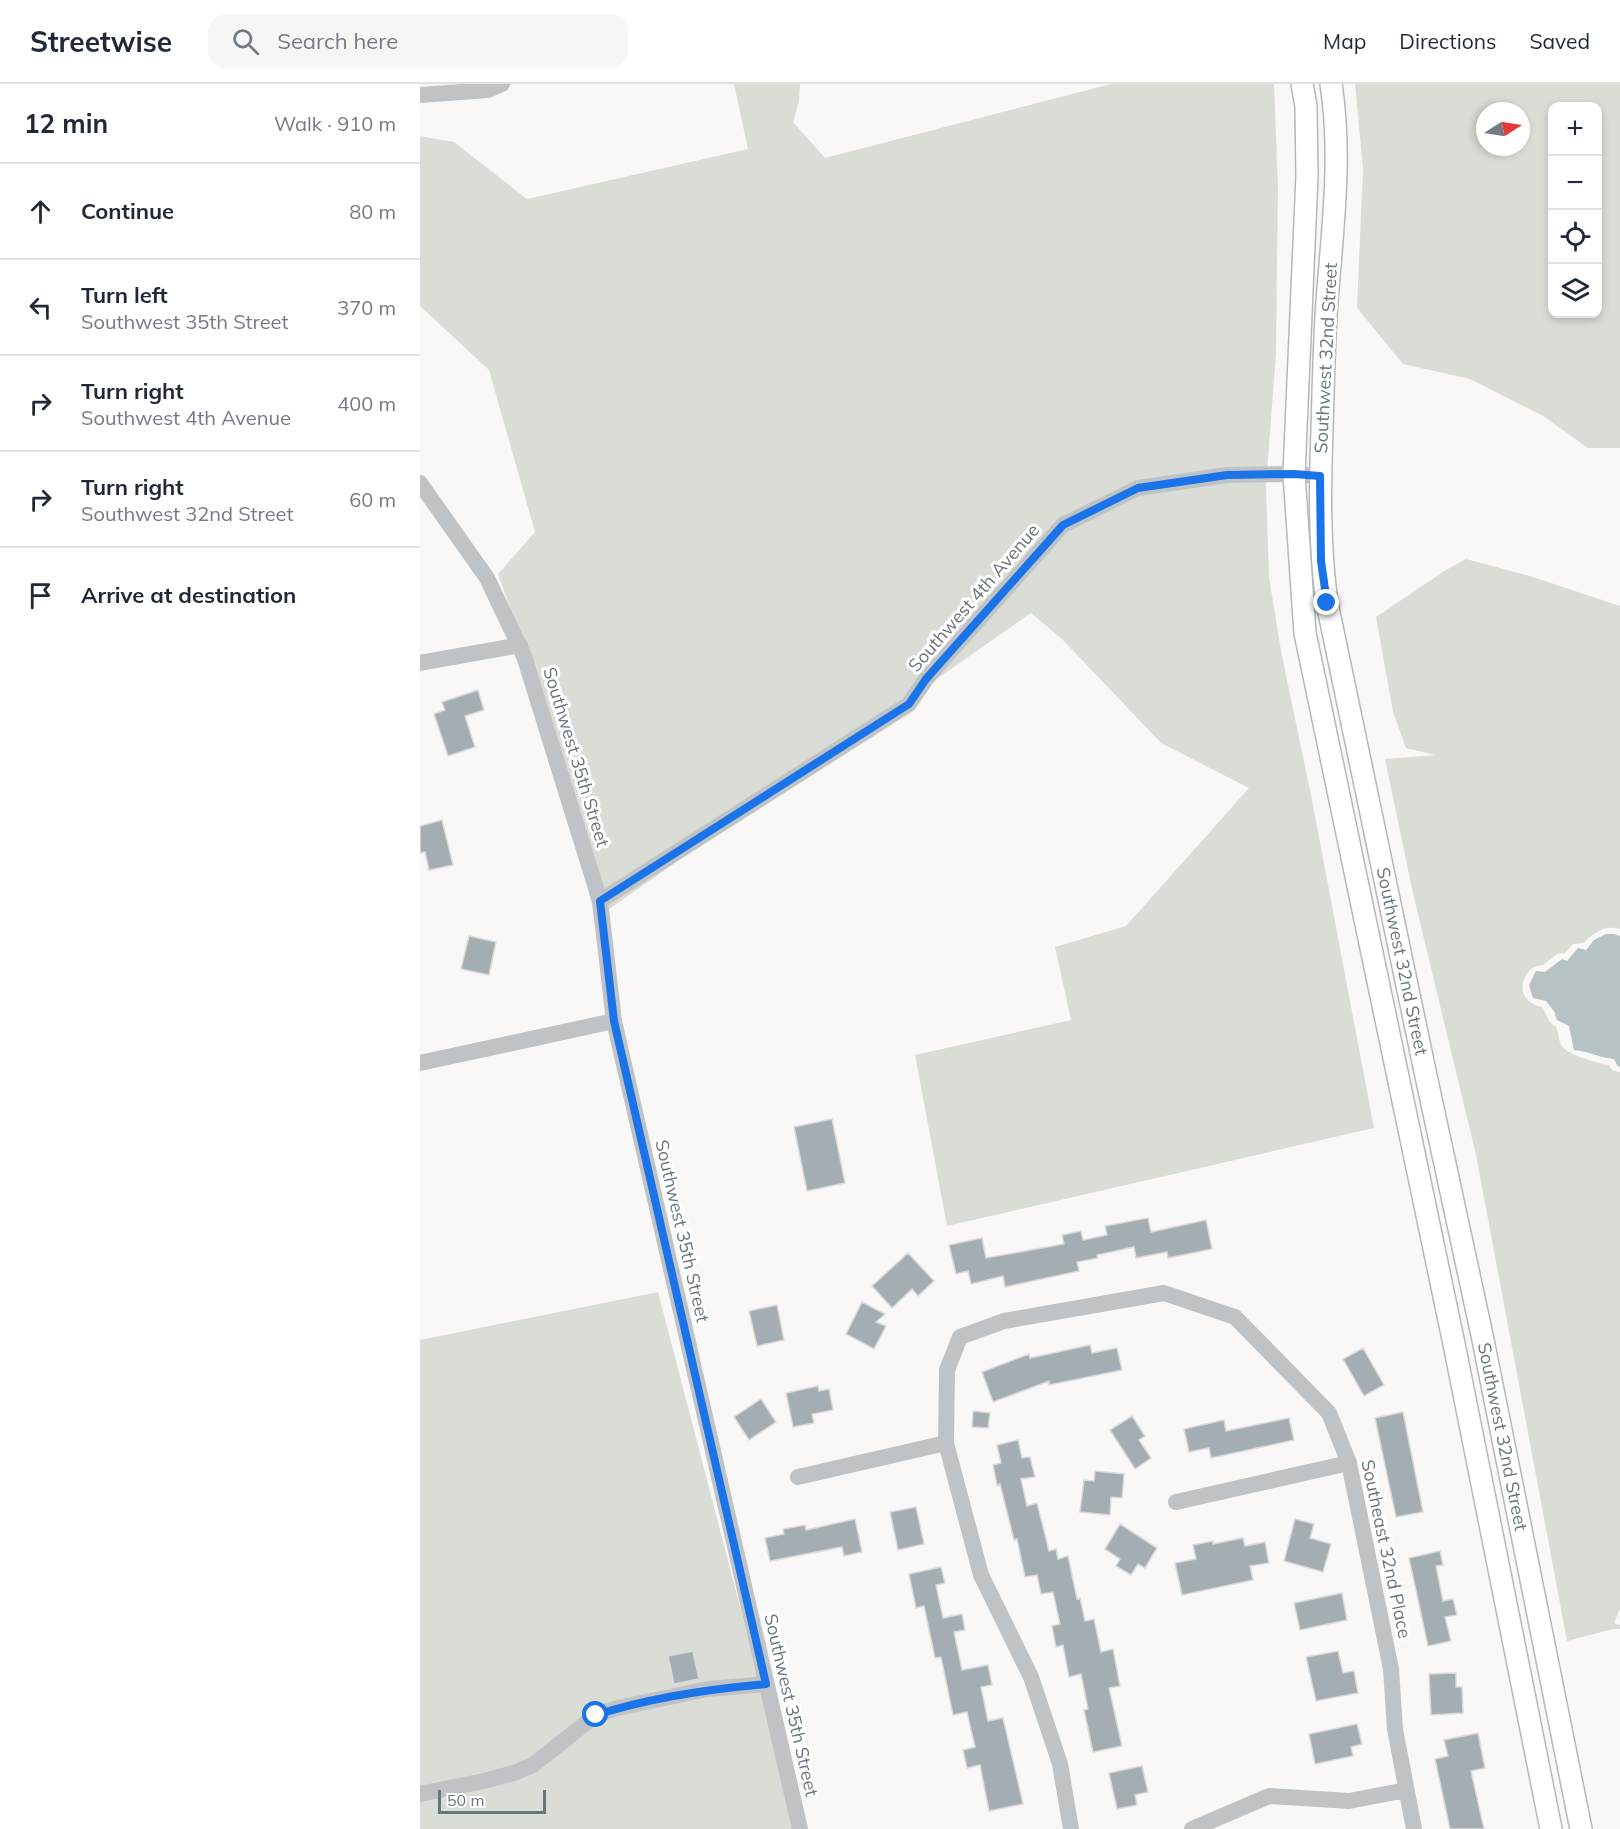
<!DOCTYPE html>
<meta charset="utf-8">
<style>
:root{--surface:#fff;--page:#f6f6f7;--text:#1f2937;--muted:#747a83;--line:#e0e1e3}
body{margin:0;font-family:Mulish,sans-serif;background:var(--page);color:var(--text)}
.controls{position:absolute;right:18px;top:18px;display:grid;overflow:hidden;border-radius:12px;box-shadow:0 3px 9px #0003}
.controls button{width:54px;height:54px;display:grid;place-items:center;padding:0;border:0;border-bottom:2px solid var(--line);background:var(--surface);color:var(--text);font:30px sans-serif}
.compass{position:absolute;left:1056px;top:18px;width:54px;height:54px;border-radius:50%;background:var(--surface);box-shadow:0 3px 9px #0003;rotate:78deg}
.scale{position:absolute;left:18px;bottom:15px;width:108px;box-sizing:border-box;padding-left:6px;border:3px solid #67777e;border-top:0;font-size:16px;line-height:21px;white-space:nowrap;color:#67777e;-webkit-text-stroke:4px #fff;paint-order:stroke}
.stop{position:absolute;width:18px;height:18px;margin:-14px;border:4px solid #1a73e8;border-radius:50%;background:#fff}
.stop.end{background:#1a73e8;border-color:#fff;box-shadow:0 2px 6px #0008}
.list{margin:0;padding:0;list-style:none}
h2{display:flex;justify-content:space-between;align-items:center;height:78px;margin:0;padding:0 24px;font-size:26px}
h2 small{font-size:20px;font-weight:400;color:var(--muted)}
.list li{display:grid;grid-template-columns:39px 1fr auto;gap:18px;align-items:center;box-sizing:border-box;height:96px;padding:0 24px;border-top:2px solid var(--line)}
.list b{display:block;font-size:22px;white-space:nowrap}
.list p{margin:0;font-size:20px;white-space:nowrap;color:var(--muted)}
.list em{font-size:20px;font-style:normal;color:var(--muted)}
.icon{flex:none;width:33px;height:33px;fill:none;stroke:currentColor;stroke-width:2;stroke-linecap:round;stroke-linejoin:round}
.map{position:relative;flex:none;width:1200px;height:1745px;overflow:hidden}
header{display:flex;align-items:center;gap:36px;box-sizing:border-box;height:84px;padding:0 30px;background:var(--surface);border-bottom:2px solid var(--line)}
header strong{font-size:28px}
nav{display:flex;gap:33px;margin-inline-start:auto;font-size:21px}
.search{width:420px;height:54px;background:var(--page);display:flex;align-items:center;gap:15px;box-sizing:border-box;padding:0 21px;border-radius:18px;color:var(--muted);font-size:22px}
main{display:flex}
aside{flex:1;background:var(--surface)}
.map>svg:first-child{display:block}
.green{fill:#daddd6;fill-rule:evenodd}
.water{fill:#b7c2c5}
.building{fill:#a4adb1;stroke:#dadad9;stroke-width:1.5}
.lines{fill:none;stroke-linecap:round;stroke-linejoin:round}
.major-casing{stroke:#b3b8ba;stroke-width:24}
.minor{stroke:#bfc3c6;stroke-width:16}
.major{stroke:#fff;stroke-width:21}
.route{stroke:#1a73e8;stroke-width:8}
.labels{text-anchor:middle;stroke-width:6;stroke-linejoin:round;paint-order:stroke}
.street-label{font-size:18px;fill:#67777e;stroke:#fff}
</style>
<header>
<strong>Streetwise</strong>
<div class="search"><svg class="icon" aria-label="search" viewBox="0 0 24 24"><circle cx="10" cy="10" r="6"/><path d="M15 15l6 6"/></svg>Search here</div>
<nav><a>Map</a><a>Directions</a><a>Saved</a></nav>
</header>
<main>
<aside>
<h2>12 min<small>Walk · 910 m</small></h2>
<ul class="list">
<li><svg class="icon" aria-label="ahead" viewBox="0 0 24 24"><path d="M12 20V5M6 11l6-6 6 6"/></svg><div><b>Continue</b></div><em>80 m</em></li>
<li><svg class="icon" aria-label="left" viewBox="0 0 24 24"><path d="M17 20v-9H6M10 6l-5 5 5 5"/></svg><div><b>Turn left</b><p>Southwest 35th Street</p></div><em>370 m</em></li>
<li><svg class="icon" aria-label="right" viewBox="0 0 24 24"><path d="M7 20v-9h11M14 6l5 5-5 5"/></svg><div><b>Turn right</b><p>Southwest 4th Avenue</p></div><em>400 m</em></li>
<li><svg class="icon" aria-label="right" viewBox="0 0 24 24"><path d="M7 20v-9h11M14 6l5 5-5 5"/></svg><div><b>Turn right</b><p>Southwest 32nd Street</p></div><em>60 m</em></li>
<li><svg class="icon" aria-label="arrive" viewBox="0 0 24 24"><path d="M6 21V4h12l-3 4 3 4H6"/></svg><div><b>Arrive at destination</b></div></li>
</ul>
</aside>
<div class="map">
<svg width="1200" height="1745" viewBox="0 0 1200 1745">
<rect width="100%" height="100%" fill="#f9f8f7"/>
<path class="green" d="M314 0H380L379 17 373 38 405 74 691 0H854L858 102 856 269 846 401 849 493 861 567 892 716 954 1044 527 1142 495 971 651 936 635 863 706 842 829 704 741 659 642 555 611 529 175 835 127 628 78 490 115 448 69 286 0 222V52L34 58 107 115 328 65Z
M935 0H1200V364H1168L1123 332 1050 295 983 280 937 224 943 85ZM1132 22H1178V230H1132ZM1065 27H1101V63H1065Z
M1046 475 1113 493 1200 522V845C1185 841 1174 848 1164 859L1153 860 1145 869 1137 870 1123 881C1104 880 1089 916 1122 923 1126 928 1127 935 1131 939 1137 945 1135 939 1137 946 1139 951 1139 957 1141 961 1147 971 1177 979 1189 981L1192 986 1200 988V1525L1194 1539 1200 1541V1545H1193L1147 1557 1056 1071 992 805 965 675 1015 671 986 664 973 628 956 533 1026 486Z
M238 1208 378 1745H0V1256Z"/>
<path class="water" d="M1186 850H1194L1200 852V982L1198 983 1194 975C1180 974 1168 967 1154 966L1149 942 1137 936 1134 927 1126 917 1113 914 1109 901 1116 887 1125 888 1142 875 1147 877 1158 864 1166 866 1174 856Z"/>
<path class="building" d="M58 606 64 626 45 632 55 663 28 672 14 630 25 626 22 618Z
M22 736 33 781 9 786 5 768 0 769V742Z
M49 852 76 858 69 891 41 885Z
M412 1035 425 1099 387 1107 374 1043Z
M728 1134 731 1148 786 1136 792 1165 748 1174 747 1168 716 1174 714 1163 677 1171 678 1174 657 1178 659 1187 585 1203 583 1192 551 1200 548 1187 536 1190 529 1161 562 1154 566 1174 644 1160 642 1151 661 1147 663 1156 687 1151 685 1142Z
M488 1169 514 1197 498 1212 492 1205 472 1224 452 1202Z
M442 1218 465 1230 456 1238 466 1242 454 1265 426 1250Z
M357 1221 364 1256 337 1262 329 1227Z
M670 1261 672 1269 697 1264 702 1286 629 1301V1297L573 1318 562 1288 609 1270 610 1274Z
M943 1264 964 1301 944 1312 923 1275Z
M398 1302 399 1307 409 1305 413 1326 392 1330 394 1339 373 1343 366 1309Z
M341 1315 356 1338 329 1356 314 1333Z
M553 1327 570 1329 568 1344 552 1343Z
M983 1328 1003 1428 976 1433 955 1334Z
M712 1332 725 1352 719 1356 731 1374 715 1385 690 1346Z
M869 1334 874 1356 791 1374 789 1364 769 1368 764 1345 804 1336 806 1347Z
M598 1356 602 1374 610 1373 615 1393 601 1395 607 1422 617 1419 629 1467 636 1465 638 1475 648 1472 657 1515 660 1514 665 1537 674 1535 681 1568 693 1565 700 1602 689 1604 702 1662 673 1668 664 1626 668 1625 661 1590 649 1593 643 1561 636 1563 632 1542 640 1540 633 1508 621 1510 617 1491 605 1493 597 1455 594 1456 580 1400 577 1401 573 1381 581 1379 577 1361Z
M675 1387 704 1390 702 1414 691 1413 690 1431 660 1428 664 1396 674 1397Z
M496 1423 504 1460 478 1466 470 1428Z
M435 1435 442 1468 424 1472 422 1463 350 1477 345 1454 364 1450 363 1445 385 1441 386 1446Z
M875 1435 894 1440 890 1454 911 1460 903 1488 864 1477Z
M700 1440 737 1464 725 1484 718 1480 711 1491 696 1482 700 1475 685 1465Z
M823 1454 825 1462 845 1458 849 1479 830 1482 833 1496 762 1511 755 1479 776 1475 773 1461 793 1457V1460Z
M1020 1467 1023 1481 1016 1482 1023 1517 1033 1515 1037 1531 1025 1533 1031 1557 1008 1562 989 1474Z
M521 1483 525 1499 516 1501 523 1534 542 1530 545 1546 534 1548 542 1586 568 1581 572 1601 561 1603 568 1637 583 1634 603 1720 569 1727 560 1681 547 1684 543 1666 555 1663 547 1628 533 1631 521 1573 515 1574 504 1522 496 1524 489 1490Z
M922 1509 927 1536 880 1546 874 1519Z
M273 1567 279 1595 254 1600 248 1572Z
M918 1567 923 1589 934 1587 938 1609 896 1617 886 1573Z
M1036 1589V1603H1042L1043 1629 1011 1631 1009 1590Z
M937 1640 942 1660 931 1663 933 1672 895 1680 889 1650Z
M1058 1649 1065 1684 1051 1687 1064 1745H1030L1015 1675 1028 1672 1024 1656Z
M722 1682 728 1708 715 1711 717 1721 697 1725 689 1689Z"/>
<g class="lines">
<g class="major-casing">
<g id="major">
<path d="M882 0 886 22 887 92 874 390 885 549 1034 1260 1131 1745"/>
<path id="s1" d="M911 0C923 77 911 155 906 232 904 270 903 308 902 346 900 404 899 461 907 519L1006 992 1062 1251 1161 1745"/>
</g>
</g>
<path class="minor" d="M0 11 68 6 82 0
M0 399 67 494 104 572 180 817 194 937 380 1745
M0 579 100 561
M180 817 489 620 506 595 643 441 718 404 807 391 874 390 900 392
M0 979 194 937
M378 1393 526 1359
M756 1418 929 1379
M0 1710 64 1697 94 1689 113 1681 176 1631 197 1624 288 1605 346 1600
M651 1745 640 1680 611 1593 561 1491 526 1359 527 1286 540 1253 584 1237 744 1209 815 1233 909 1329 929 1379 971 1585 975 1645 994 1745
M772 1745 849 1712 929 1717 986 1706"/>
<use href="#major" class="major"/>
</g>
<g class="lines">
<path class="route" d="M176 1631C231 1613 289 1605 346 1600L194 937 180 817 489 620 506 595 643 441 718 404 807 391 874 390 900 392 901 477 907 519"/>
</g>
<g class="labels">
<g class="street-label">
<text transform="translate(906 274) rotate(-87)" y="6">Southwest 32nd Street</text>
<text transform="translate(554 514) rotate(-49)" y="6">Southwest 4th Avenue</text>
<text transform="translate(156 673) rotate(73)" y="6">Southwest 35th Street</text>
<text dy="6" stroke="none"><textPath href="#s1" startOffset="886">Southwest 32nd Street</textPath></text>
<text transform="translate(262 1147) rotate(77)" y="6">Southwest 35th Street</text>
<text dy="6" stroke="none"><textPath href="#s1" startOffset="1372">Southwest 32nd Street</textPath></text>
<text transform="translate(966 1465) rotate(78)" y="6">Southeast 32nd Place</text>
<text transform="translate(371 1621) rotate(77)" y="6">Southwest 35th Street</text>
</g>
</g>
</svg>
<div class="controls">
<button>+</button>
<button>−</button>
<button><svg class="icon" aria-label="locate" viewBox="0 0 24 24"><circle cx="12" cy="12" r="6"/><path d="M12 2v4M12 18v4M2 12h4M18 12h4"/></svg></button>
<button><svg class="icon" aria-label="layers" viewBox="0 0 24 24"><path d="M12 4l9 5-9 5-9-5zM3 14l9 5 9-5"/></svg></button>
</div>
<svg class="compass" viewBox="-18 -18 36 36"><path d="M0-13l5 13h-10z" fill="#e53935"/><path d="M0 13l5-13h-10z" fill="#747a83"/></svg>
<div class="scale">50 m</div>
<div class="stop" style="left:176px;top:1631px"></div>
<div class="stop end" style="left:907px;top:519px"></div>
</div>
</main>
